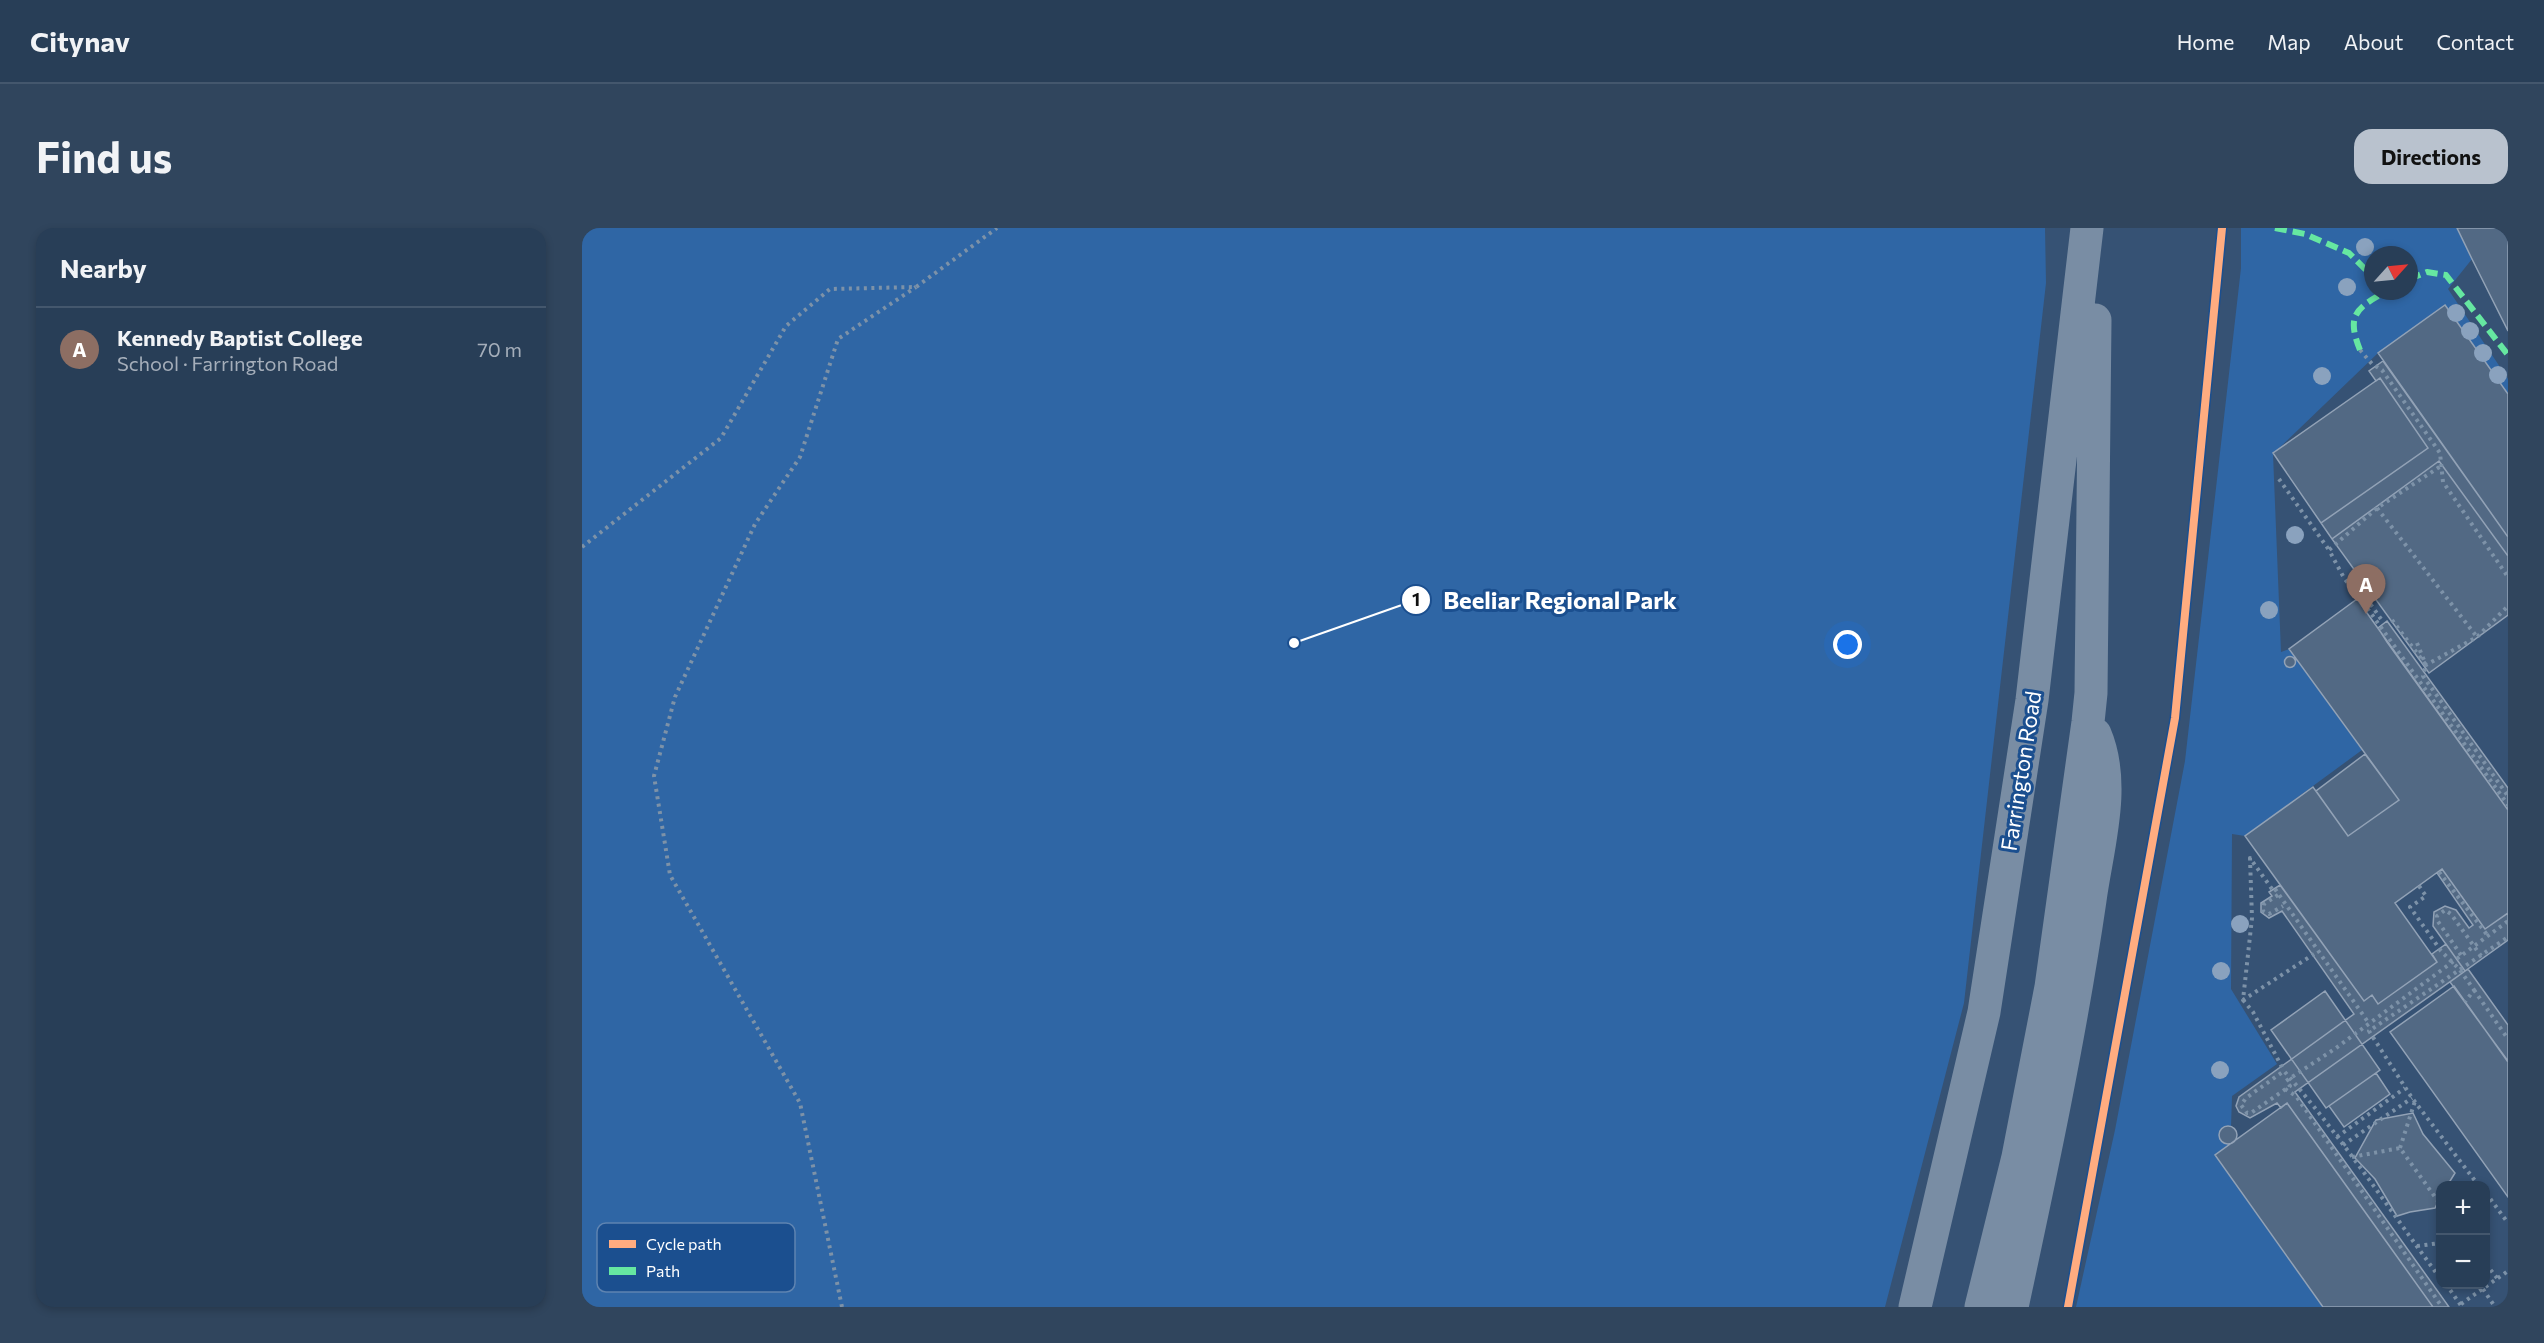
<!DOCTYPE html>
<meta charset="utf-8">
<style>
:root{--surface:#283e57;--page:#30455d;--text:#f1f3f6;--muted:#a5aeba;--line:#44576d;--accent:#b9c2ce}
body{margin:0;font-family:Commissioner,sans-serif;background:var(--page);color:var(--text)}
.controls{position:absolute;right:18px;bottom:18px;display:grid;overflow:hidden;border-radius:12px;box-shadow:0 3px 9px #0003}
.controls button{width:54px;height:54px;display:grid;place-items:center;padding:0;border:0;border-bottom:2px solid var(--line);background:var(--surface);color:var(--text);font:30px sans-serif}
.compass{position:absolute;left:1782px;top:18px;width:54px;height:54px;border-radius:50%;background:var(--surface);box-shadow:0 3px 9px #0003;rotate:63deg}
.you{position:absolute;left:1266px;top:417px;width:21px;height:21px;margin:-15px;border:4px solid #fff;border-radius:50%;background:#1a73e8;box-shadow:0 0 0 9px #1a73e833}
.badge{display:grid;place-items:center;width:39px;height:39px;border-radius:50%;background:var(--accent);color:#fff;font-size:20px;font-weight:700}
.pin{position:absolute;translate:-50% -50px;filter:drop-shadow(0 2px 3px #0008)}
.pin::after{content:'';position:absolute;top:32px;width:21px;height:18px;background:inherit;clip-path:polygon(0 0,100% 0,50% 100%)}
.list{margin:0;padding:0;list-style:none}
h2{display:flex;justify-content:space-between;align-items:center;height:78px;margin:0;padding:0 24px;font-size:26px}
h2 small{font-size:20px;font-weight:400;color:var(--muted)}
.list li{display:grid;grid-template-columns:39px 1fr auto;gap:18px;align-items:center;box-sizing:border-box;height:84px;padding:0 24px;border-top:2px solid var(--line)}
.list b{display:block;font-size:22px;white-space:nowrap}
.list p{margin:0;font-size:20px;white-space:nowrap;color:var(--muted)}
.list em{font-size:20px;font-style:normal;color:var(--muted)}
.map{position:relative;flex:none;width:1926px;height:1079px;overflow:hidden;border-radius:18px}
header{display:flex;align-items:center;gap:36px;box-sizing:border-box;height:84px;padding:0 30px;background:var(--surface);border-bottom:2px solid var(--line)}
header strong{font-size:28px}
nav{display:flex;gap:33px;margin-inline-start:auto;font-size:21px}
.intro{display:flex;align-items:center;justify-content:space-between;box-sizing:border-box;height:144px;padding:0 36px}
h1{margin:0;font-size:42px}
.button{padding:15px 27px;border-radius:18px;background:var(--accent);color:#111;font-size:21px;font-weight:700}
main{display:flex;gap:36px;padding:0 36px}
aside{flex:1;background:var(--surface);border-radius:18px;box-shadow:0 3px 9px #0003}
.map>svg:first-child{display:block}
.green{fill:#2f66a5;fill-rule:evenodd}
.building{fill:#526984;stroke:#92a2b6;stroke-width:1.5}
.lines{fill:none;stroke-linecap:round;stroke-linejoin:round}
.path{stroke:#7d92a8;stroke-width:4;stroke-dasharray:3 4.5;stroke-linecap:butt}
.secondary{stroke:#798da4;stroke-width:33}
.quiet{stroke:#66e7a1;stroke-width:6;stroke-dasharray:12 6;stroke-linecap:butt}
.cycleway-casing{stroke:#1b4f8f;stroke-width:11}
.cycleway{stroke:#ffac80;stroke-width:8}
.tree{fill:#8aa2be}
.labels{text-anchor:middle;stroke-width:6;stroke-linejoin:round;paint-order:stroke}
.street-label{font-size:22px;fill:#fff;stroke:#1b4f8f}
.key{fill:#1b4f8f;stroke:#5f84b1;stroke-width:1.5}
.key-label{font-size:16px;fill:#fff}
.leader{fill:none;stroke:#fff;stroke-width:2}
.callout-dot{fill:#fff;stroke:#1b4f8f;stroke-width:2}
.mark-label{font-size:18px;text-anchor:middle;font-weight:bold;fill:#111}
.callout-label{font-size:24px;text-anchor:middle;font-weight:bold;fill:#fff;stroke:#1b4f8f;stroke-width:6;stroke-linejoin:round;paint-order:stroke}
</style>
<header>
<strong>Citynav</strong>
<nav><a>Home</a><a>Map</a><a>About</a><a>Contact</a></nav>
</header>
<div class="intro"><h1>Find us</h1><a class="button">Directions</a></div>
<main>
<aside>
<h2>Nearby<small></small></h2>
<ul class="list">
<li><span class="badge" style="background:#8d6e63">A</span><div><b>Kennedy Baptist College</b><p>School · Farrington Road</p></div><em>70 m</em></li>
</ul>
</aside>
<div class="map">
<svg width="1926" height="1079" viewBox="0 0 1926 1079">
<rect width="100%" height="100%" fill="#365274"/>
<path class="green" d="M0 0H1463L1464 55 1382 775 1303 1079H0Z
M1659 0H1875L1890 31 1866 61 1926 151V166L1863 77 1796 125 1691 226 1699 424 1707 421 1780 522 1663 608 1650 606 1649 761 1695 836 1650 868 1649 899 1644 898 1639 900 1637 909 1643 916H1649L1633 927 1741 1079H1494L1533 902 1603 533 1659 40ZM1791 27H1827V63H1791Z"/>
<path class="building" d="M1875 0H1926V103L1890 31Z
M1863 77 1926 166V309L1796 125Z
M1801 133 1926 309V328L1857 233 1750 311 1739 295 1846 220 1798 150 1794 153 1787 143Z
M1798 150 1846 220 1739 295 1691 225Z
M1857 233 1926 328V387L1847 445 1750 311Z
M1775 371 1926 582V685L1903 701 1860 641 1813 675 1855 734 1796 776 1790 767 1782 773 1663 608 1731 559 1766 608 1817 572 1707 421Z
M1805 393 1926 560V582L1805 414 1796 400Z
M1702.5 434a5.5 5.5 0 1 1 11 0a5.5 5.5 0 1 1-11 0Z
M1783 526 1817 572 1766 608 1734 563Z
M1860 641 1903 701 1926 685V712L1883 743 1851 698 1852 684 1863 678 1874 682 1887 700 1891 697 1855 645Z
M1698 657 1782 773 1790 767 1796 776 1855 734 1850 726 1864 716 1883 743 1713 864 1867 1079H1851L1705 875 1699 880 1695 875 1668 890 1657 884 1654 878 1657 869 1772 786 1700 683 1687 690 1679 684V675L1690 668 1687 664Z
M1886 741 1926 797V833L1868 754Z
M1872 758 1926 834V969L1808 804Z
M1743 763 1798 842 1744 880 1689 802Z
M1794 845 1808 866 1762 899 1747 878Z
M1705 875 1806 1016 1851 1079H1741L1633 927Z
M1831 885 1841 906 1873 945 1865 958H1858V970L1853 980 1828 984 1815 988 1793 951 1773 930 1794 892Z
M1637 907a9 9 0 1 1 18 0a9 9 0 1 1-18 0Z"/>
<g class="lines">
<path class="path" d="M1778 122 1790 136 1800 142 1858 225 1861 254 1926 349
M1697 251 1747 322
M1795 280 1895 409
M0 319 139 210 204 98 248 61 334 59 415 0
M1779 372 1762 350 1747 322 1795 280 1859 238
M1799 391 1787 374 1783 377 1926 577
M1810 392 1844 437 1841 448 1926 568
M1835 415 1844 437 1895 409 1926 378
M1857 644 1906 708
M1837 658 1844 668 1828 679 1859 723 1878 742 1892 762 1883 774
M1690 661 1668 630 1670 690 1661 772 1732 726
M1693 661 1786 794
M1696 667 1682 676 1681 683 1687 686 1701 678
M1879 727 1855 692V688L1863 682 1869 686 1899 728
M1892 762 1926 811
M1661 772 1671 784 1702 843
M1703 861 1714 868 1860 1079
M1755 909 1823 860
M1761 917 1830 870
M1818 920 1833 873
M1770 929 1818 920 1858 976
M1897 958 1830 870 1787 803 1926 709
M1904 965 1926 995
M1835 1018 1858 1015
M1904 1036 1915 1050
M1858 1050C1807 981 1759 908 1702 843L1664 870 1659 877 1665 885H1669L1708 858 1704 853 1754 820 1926 693
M1864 1056 1880 1079
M1901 1061 1913 1079
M1879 1076 1926 1043
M260 1079 218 875 88 647 72 548 93 469 173 296 218 229 256 111 334 59"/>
<path class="secondary" d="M1333 1079 1402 784 1450 472 1505 0
M1399 1079 1436 929 1469 759 1506 494 1509 465 1513 92
M1430 1079C1459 944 1488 809 1508 672 1515 620 1535 557 1513 506"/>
<path class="quiet" d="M1693 0 1723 6 1767 25 1791 49
M1827 51 1845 44 1864 47 1926 127
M1778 122C1764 87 1774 80 1805 63"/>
<g class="cycleway-casing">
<path id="cycleway" d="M1486 1079 1593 490 1640 0"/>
</g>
<use href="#cycleway" class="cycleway"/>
</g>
<g class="tree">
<circle cx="1783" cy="19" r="9"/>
<circle cx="1765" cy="59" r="9"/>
<circle cx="1874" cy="85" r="9"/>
<circle cx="1888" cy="103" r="9"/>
<circle cx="1901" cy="125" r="9"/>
<circle cx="1916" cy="147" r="9"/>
<circle cx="1740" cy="148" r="9"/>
<circle cx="1713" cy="307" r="9"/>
<circle cx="1687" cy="382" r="9"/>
<circle cx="1658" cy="696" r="9"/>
<circle cx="1639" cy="743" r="9"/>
<circle cx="1638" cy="842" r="9"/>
</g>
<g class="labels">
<g class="street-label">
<text transform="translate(1439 543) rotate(-81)" y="8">Farrington Road</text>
</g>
</g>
<rect x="15" y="995" width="198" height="69" rx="9" class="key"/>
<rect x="27" y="1012" width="27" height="8" fill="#ffac80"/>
<rect x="27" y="1039" width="27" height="8" fill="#66e7a1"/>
<g class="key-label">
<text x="64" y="1022">Cycle path</text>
<text x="64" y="1049">Path</text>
</g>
<path class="leader" d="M712 415L834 372"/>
<g class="callout-dot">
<circle cx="712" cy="415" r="6"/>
<circle cx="834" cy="372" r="15"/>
</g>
<g class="mark-label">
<text x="834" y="378">1</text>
</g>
<g class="callout-label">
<text x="978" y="381">Beeliar Regional Park</text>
</g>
</svg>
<div class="controls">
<button>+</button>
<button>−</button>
</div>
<svg class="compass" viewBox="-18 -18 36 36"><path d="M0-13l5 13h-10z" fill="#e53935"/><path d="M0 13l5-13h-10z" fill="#a5aeba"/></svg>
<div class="you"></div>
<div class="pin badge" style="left:1784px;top:386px;background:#8d6e63">A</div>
</div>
</main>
